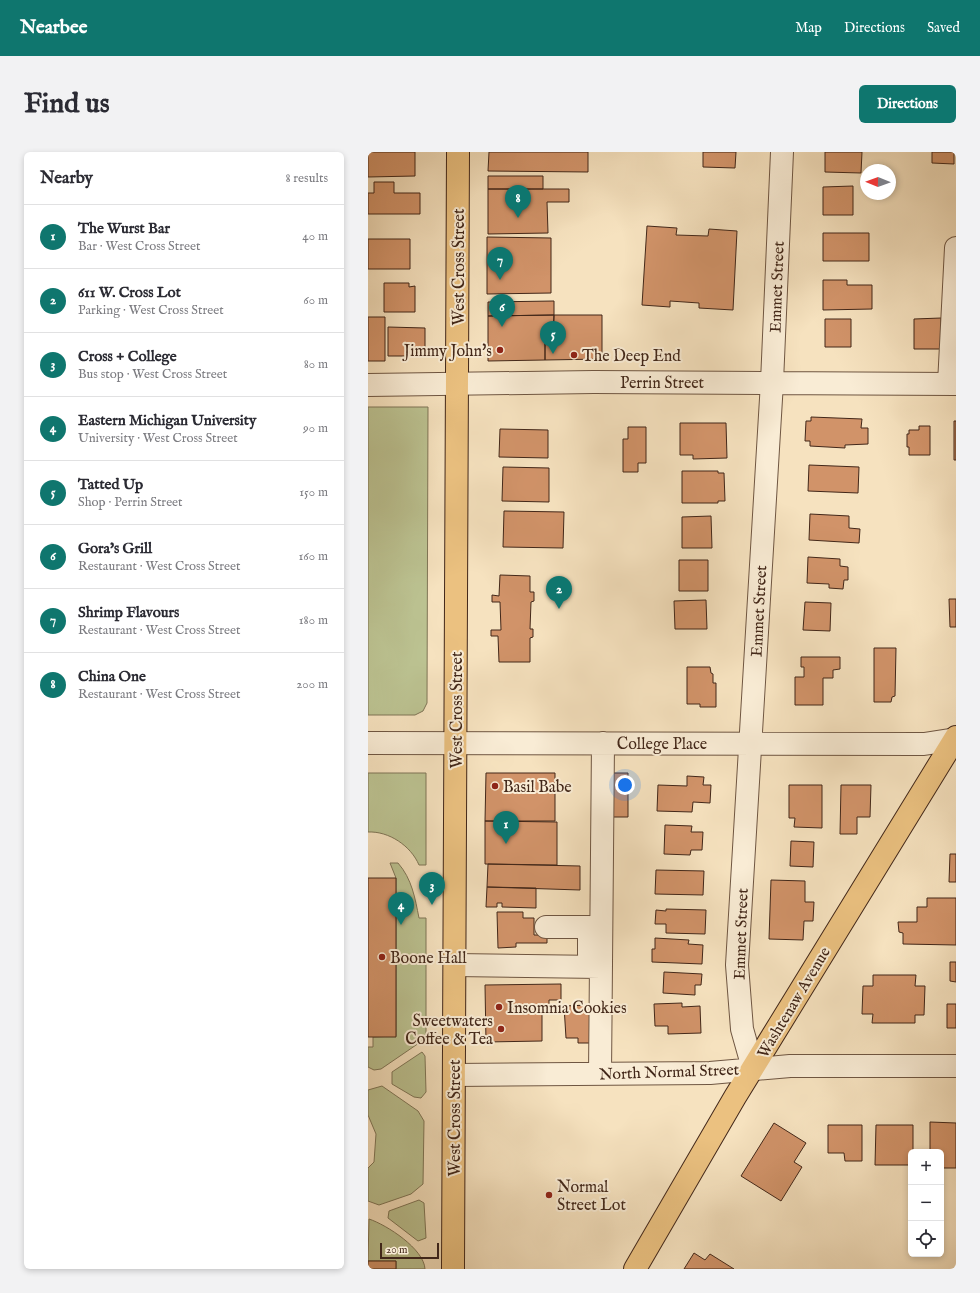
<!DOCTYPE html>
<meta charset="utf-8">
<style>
:root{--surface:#fff;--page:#f2f2f3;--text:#2b2b33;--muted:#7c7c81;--line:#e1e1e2;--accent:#0f766e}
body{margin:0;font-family:"IM FELL English",serif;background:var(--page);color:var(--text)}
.controls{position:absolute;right:12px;bottom:12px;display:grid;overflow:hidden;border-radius:6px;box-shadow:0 2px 6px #0003}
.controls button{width:36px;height:36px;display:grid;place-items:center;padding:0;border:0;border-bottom:1px solid var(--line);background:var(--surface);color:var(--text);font:20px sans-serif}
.compass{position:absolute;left:492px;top:12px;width:36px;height:36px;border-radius:50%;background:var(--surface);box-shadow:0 2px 6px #0003;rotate:271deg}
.scale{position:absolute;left:12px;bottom:10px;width:59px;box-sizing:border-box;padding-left:4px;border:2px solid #422719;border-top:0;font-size:11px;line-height:14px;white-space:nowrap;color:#422719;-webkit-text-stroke:3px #f9ecd5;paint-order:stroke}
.you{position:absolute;left:257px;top:633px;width:14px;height:14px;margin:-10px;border:3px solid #fff;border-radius:50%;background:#1a73e8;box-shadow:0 0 0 6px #1a73e833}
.badge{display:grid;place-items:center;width:26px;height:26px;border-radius:50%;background:var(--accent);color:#fff;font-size:13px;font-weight:700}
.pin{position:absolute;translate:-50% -33px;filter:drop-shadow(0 1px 2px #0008)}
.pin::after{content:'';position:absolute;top:21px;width:14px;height:12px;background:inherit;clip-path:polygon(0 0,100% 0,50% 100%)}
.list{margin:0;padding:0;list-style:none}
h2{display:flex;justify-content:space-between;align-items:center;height:52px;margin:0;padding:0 16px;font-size:17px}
h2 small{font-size:13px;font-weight:400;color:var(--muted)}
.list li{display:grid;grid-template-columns:26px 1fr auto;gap:12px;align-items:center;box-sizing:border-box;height:64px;padding:0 16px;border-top:1px solid var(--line)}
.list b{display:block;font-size:15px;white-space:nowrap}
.list p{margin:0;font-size:13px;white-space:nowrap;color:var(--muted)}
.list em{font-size:13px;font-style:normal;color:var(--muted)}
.icon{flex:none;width:22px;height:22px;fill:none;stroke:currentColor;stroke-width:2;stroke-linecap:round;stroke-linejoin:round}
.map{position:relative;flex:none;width:588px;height:1117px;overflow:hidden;border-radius:6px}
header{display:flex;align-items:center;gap:24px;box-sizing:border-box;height:56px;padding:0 20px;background:var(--accent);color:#fff}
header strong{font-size:19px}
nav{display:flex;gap:22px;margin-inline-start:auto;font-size:14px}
.intro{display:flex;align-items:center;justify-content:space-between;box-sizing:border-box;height:96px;padding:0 24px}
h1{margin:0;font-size:28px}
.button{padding:10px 18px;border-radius:6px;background:var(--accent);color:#fff;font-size:14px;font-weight:700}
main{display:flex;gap:24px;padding:0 24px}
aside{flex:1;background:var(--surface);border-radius:6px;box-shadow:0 2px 6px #0003}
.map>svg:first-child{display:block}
.green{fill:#bcc392;stroke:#7f7556}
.building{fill:#d19369;stroke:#422719}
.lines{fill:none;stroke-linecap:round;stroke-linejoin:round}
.minor-casing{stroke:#6f5642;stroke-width:24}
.major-casing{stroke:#422719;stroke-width:24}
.minor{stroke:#f9ecd5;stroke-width:22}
.major{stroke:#ebc180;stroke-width:22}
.poi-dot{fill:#8f2418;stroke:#f9ecd5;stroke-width:1.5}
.labels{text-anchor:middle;stroke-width:4;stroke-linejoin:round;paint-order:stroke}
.street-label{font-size:16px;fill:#422719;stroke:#f9ecd5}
.poi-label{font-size:16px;fill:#422719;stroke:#f9ecd5;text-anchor:start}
</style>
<header>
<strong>Nearbee</strong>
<nav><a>Map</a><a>Directions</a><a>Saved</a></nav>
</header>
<div class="intro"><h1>Find us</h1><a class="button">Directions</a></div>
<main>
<aside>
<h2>Nearby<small>8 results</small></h2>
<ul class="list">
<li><span class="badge">1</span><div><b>The Wurst Bar</b><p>Bar · West Cross Street</p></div><em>40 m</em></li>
<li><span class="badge">2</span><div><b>611 W. Cross Lot</b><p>Parking · West Cross Street</p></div><em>60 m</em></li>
<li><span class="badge">3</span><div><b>Cross + College</b><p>Bus stop · West Cross Street</p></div><em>80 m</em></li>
<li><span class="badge">4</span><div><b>Eastern Michigan University</b><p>University · West Cross Street</p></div><em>90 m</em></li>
<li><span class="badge">5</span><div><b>Tatted Up</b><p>Shop · Perrin Street</p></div><em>150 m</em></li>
<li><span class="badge">6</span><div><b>Gora's Grill</b><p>Restaurant · West Cross Street</p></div><em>160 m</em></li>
<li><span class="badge">7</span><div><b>Shrimp Flavours</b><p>Restaurant · West Cross Street</p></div><em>180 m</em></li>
<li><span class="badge">8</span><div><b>China One</b><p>Restaurant · West Cross Street</p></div><em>200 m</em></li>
</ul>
</aside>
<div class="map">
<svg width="588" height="1117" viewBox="0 0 588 1117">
<rect width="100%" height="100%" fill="#f6e2bf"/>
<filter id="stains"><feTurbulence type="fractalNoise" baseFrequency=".005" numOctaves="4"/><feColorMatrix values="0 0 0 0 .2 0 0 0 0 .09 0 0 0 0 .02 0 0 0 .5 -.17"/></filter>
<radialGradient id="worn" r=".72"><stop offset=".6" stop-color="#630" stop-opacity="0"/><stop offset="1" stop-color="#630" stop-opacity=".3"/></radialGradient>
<path class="green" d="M0 255H60L59 551 55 559 47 563H0Z
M0 621H58V713H51C43 694 21 679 0 680Z
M22 711H30C44 727 47 746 51 766H58V881L57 886 51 891 13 917 6 918 0 915V895H5V885L28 884V726Z
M54 900 57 904 58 940 53 946 46 945 24 932V920Z
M14 934 50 959 56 969 55 1032 43 1042 11 1053 0 1049V1016L6 1010 8 982 0 963V938Z
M51 1048 56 1051 58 1086 50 1089 20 1066 21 1059Z
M1 1067C19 1073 56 1097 57 1117H28V1109H0Z"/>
<path class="building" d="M0 0H47V24L0 25Z
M121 0H220V20L120 19Z
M335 0H368L367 16 335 15Z
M457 0H494L493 21 457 20Z
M564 0H586V12L564 11Z
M120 24H175V37H120Z
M6 30H26V41H52V62H0V41H6Z
M485 34V63H455V35Z
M120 37H201V50H179L180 81 120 82Z
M279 74 309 76 308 83 340 84 341 77 369 79 365 158 331 156V151L302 149V155L274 153Z
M455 81H501V109H455Z
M119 85 183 86V141L119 142Z
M0 87H42V117H0Z
M455 128H479V133H504V157L455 158Z
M16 131H41V135L47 134V160H16Z
M186 149V163L120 164V150Z
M186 163 185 187H177V208L120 209V164Z
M186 163H234V207L177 208V187H185Z
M0 165H17V209H0Z
M573 166V197H546V167Z
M457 167H483V195H457Z
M20 175 57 176V204H20Z
M443 265 494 267 493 276H500V292L477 293V296L442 294V289H437L438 269H443Z
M586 269H588V308H586Z
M312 271H358L359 306 325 307V303H312Z
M551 274H562V303H541V295H539V282H541V278H551Z
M260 275H278V311H270V320H255V287H260Z
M132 277 180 278V306L131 305Z
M441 313 491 315 490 341 440 339Z
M135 315 181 316V350L134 349Z
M314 319H350V321H356L357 349H350V351H314Z
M136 359 196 360 195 396 135 395Z
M442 362 481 364V376L492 377 491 391 441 388Z
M343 364 344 396H314V365Z
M440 405 472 407V414L480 415V428H476L475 437 461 436V432L439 431Z
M311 408H340V439H311Z
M132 423 162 424V440H166V449L163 450 162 477H165V485L162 486V510H131L130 484H123V478H133L132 450H124V443L131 444Z
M581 447H588V475H582Z
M338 448 339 477H307L306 449Z
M437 450 463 451 462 479 435 478Z
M506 496H528L527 544 524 545 523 550H506Z
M433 505H472V517L465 518V526H455V553H427V525H436V515H433Z
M319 515H342L343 521 345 522V531H348V555H332V552H319Z
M118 621H187V669H117Z
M243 621H260V665H243Z
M319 624 336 625 335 633H343L342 651 325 650 324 660 289 659 290 633 319 634Z
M421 633H454V676L426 675 427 666H421Z
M473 633H503L502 665H489V682H472Z
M117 669 189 670V713L117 712Z
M297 673 324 674 323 680H335L334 698H323L322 703 296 702Z
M423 689 446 690 445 715 422 714Z
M582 702H588V730H581Z
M120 712 212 714V738L119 735Z
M288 718 336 719 335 743 287 742Z
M0 726H28V885H0Z
M403 728 437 729V750H446L445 769H436L435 788 401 787Z
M119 735 168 736V756L134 755V751H129V755H118Z
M559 746H588V793L535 792V781L531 780 530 770H549V755H559Z
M298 757 338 758 337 782 298 781V772H287L288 758 298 759Z
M129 760H155V766H166V783H179V791H148V795L130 796Z
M287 786 321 788 320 792 335 793 334 812 284 810V797H287Z
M582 810H588V830L582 829Z
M296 820 334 822 333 833H327V843L295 841Z
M505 823H548L547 834H557L556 863H547V871H504L505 862H494L495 834H505Z
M193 832V848H181V859H174V889L118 890 117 833Z
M314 851V855L332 854 333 881 300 882V874H287L286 852Z
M579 852H588V876H579Z
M222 853 223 891H210V886H198L196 854Z
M562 970 588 971V1016H573V1000H562Z
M406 971 438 991 426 1010 434 1015 413 1049 373 1024Z
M460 973H494V1009H477L476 1001H460Z
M508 973H545V1000H543V1013H507Z
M326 1101 337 1108 342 1102 366 1117H316Z
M0 1109H28V1117H0Z"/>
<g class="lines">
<g class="minor-casing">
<path id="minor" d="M581 232 588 96
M0 233 226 230 588 232
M0 591 556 592 588 587
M178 775H221V802
M87 813 233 815
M385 916 374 877 369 813 404 230 414 0
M232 922 235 591
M87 923 342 921 422 914H588"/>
</g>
<g class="major-casing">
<path id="major" d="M85 1117 90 0
M267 1117 367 945 588 585"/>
</g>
<use href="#minor" class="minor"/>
<use href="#major" class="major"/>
</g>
<g class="poi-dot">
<circle cx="132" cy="198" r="4"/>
<circle cx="206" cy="203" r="4"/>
<circle cx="127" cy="634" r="4"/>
<circle cx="14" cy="805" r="4"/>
<circle cx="131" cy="855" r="4"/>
<circle cx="133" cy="877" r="4"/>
<circle cx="181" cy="1043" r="4"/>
</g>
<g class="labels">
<g class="street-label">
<text transform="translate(90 115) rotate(-90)" y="6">West Cross Street</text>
<text transform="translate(408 135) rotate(-88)" y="6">Emmet Street</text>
<text x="294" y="236">Perrin Street</text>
<text transform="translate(390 459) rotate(-87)" y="6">Emmet Street</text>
<text transform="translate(88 558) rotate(-90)" y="6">West Cross Street</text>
<text x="294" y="597">College Place</text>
<text transform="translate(372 782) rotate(-88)" y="6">Emmet Street</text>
<text transform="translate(425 850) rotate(-59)" y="6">Washtenaw Avenue</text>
<text transform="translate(301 919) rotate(-2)" y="6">North Normal Street</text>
<text transform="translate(86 966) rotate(-90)" y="6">West Cross Street</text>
</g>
<g class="poi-label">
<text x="124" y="204" text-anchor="end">Jimmy John's</text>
<text x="214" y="209">The Deep End</text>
<text x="135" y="640">Basil Babe</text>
<text x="22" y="811">Boone Hall</text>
<text x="139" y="861">Insomnia Cookies</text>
<text x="125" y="874" text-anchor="end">Sweetwaters<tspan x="125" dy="18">Coffee &amp; Tea</tspan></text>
<text x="189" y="1040">Normal<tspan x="189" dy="18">Street Lot</tspan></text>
</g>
</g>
<rect width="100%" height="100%" filter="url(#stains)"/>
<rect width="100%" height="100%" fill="url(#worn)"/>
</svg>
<div class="controls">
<button>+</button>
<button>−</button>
<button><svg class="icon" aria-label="locate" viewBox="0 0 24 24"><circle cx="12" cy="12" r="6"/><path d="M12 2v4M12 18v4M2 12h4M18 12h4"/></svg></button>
</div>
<svg class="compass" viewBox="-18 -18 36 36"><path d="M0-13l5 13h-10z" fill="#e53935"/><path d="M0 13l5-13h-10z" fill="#7c7c81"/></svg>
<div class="scale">20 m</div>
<div class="you"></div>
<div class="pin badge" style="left:138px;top:692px">1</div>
<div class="pin badge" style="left:191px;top:457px">2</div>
<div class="pin badge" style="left:64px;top:753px">3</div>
<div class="pin badge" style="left:33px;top:773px">4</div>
<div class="pin badge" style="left:185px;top:202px">5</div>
<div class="pin badge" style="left:134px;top:175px">6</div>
<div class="pin badge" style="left:132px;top:128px">7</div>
<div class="pin badge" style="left:150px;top:66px">8</div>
</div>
</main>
